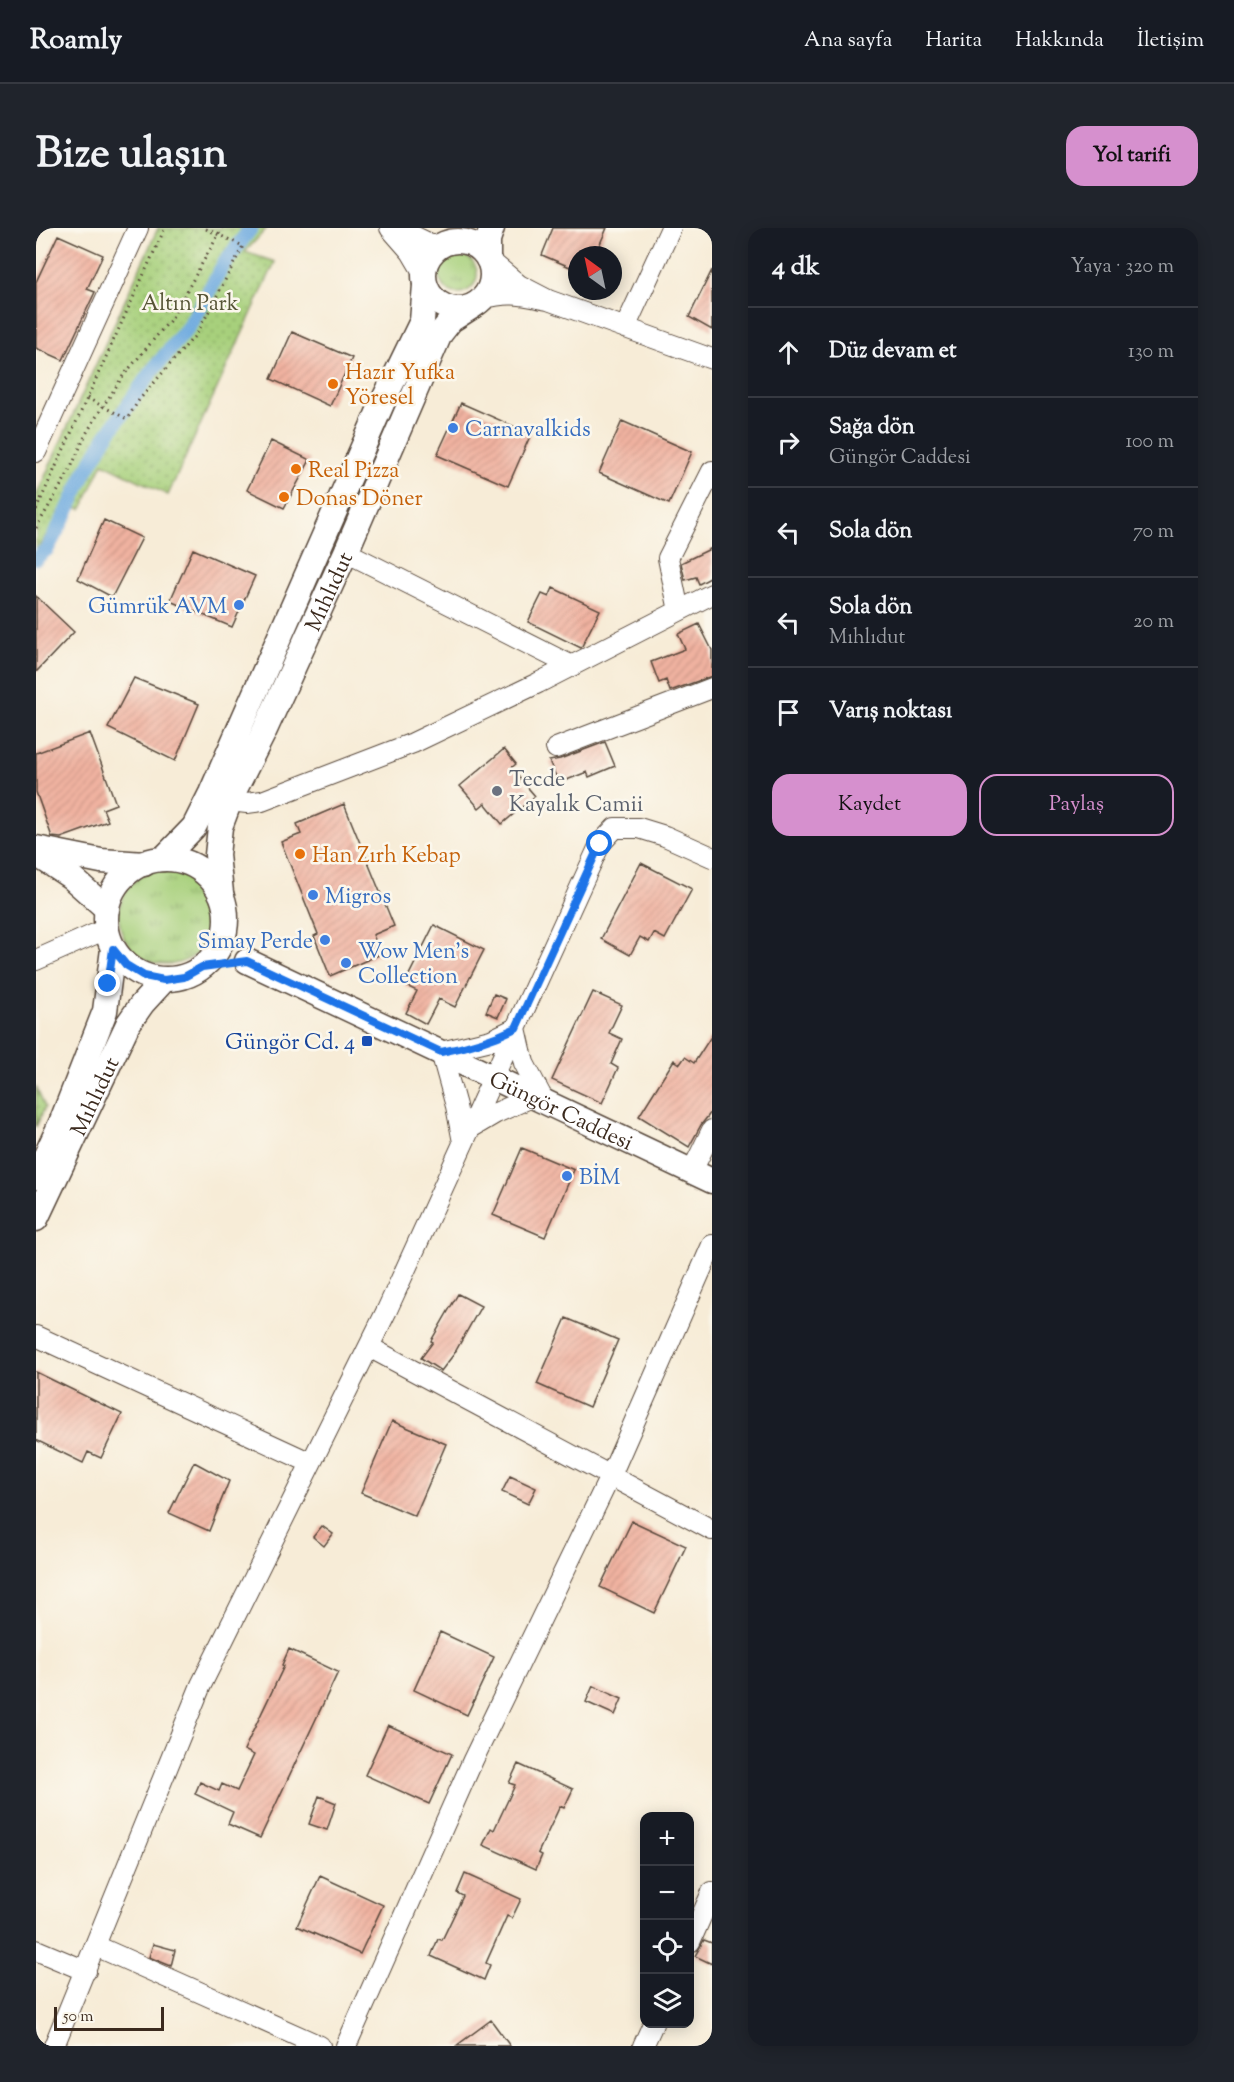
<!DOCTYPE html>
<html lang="tr">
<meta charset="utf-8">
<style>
:root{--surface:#171b24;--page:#20242c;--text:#f1f3f6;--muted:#9ea1a6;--line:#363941;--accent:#d690ce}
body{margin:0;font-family:"Sorts Mill Goudy",serif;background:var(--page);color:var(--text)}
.controls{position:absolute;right:18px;bottom:18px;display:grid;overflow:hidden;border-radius:12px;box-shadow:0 3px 15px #0003}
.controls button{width:54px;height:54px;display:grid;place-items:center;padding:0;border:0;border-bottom:2px solid var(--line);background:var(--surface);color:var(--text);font:30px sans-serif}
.compass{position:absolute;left:532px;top:18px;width:54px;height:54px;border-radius:50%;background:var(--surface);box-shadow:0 3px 15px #0003;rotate:327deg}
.scale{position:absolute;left:18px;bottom:15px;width:110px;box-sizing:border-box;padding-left:6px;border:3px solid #3b2a1e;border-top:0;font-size:16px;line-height:21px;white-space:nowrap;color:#3b2a1e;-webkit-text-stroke:4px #fbf7ec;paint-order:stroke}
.stop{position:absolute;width:18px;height:18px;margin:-14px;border:4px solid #1a73e8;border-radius:50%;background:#fff}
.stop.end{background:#1a73e8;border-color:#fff;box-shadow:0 2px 6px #0008}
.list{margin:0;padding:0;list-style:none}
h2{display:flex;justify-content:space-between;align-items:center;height:78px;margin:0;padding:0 24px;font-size:26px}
h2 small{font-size:20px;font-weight:400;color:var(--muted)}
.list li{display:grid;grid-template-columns:39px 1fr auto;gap:18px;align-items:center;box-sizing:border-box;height:90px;padding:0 24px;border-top:2px solid var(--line)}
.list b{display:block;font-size:22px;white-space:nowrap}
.list p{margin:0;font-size:20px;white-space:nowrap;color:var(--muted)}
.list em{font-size:20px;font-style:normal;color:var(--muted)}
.actions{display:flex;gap:12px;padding:18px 24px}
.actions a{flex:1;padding:14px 0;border:2px solid var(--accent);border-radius:18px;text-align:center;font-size:21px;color:var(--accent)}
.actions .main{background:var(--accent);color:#111}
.icon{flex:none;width:33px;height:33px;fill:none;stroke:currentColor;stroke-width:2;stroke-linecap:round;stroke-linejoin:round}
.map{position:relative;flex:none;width:676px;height:1818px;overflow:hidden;border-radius:18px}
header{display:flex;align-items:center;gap:36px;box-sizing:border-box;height:84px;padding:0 30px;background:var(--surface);border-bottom:2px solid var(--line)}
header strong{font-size:28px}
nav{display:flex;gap:33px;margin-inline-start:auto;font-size:21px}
.intro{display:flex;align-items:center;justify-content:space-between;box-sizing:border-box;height:144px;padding:0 36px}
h1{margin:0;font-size:42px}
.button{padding:15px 27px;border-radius:18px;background:var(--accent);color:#111;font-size:21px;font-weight:700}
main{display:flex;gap:36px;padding:0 36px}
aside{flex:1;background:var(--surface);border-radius:18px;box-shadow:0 3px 15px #0003}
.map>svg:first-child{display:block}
.grass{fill:url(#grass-tufts);stroke:#717d4d;stroke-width:1.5}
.park{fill:url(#park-dots);stroke:#717d4d;stroke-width:1.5}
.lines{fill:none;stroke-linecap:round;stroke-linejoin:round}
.canal{stroke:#6eaadf;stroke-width:15}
.building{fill:url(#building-hatch)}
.minor-casing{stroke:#57473a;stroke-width:22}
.major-casing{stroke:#57473a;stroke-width:27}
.path{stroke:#57473a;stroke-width:3;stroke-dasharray:1.5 4.5;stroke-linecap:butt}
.minor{stroke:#fff;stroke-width:20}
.major{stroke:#fff;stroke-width:24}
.route{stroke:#1a73e8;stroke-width:8}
.food-dot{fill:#e8710a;stroke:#fbf7ec;stroke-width:2}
.shop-dot{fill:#3f7fe0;stroke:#fbf7ec;stroke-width:2}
.worship-dot{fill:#6b7280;stroke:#fbf7ec;stroke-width:2}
.transit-dot{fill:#1a4fb4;stroke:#fbf7ec;stroke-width:2}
.labels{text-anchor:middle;stroke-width:5;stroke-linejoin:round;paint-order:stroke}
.park-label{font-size:22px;fill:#565436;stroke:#fbf7ec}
.food-label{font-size:22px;fill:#c56008;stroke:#fbf7ec;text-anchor:start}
.shop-label{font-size:22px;fill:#366cbe;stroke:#fbf7ec;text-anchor:start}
.street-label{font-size:22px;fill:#3b2a1e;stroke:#fbf7ec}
.worship-label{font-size:22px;fill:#5b616d;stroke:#fbf7ec;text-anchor:start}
.transit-label{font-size:22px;fill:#164399;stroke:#fbf7ec;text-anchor:end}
</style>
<header>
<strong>Roamly</strong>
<nav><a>Ana sayfa</a><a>Harita</a><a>Hakkında</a><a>İletişim</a></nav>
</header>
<div class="intro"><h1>Bize ulaşın</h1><a class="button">Yol tarifi</a></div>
<main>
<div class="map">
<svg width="676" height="1818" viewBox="0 0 676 1818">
<defs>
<pattern id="grass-tufts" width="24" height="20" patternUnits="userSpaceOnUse" patternTransform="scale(1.5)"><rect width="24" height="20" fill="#a7d07c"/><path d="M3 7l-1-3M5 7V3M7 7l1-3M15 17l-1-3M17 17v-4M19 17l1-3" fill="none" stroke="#89a965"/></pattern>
<pattern id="park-dots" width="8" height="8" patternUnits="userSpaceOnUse" patternTransform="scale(1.5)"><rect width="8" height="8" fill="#a7d07c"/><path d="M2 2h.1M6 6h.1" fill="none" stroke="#89a965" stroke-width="1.8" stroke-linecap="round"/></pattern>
<pattern id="building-hatch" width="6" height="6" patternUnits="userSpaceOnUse" patternTransform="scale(1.5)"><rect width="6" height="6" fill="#f0b2a0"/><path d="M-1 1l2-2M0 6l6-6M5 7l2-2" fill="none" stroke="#cf9989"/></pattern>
</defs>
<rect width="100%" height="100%" fill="#fbf7ec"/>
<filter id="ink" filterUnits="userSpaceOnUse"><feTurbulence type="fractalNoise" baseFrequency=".0167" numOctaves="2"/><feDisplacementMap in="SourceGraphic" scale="12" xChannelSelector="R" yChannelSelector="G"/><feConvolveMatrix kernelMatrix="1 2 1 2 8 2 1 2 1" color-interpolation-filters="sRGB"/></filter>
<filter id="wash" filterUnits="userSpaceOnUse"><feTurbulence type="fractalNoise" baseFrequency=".008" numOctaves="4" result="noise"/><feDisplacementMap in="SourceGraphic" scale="24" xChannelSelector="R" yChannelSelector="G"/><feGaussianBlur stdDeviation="1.35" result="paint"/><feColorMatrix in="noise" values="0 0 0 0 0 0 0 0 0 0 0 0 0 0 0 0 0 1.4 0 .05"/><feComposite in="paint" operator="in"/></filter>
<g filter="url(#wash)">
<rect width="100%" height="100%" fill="#f7ecd7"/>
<path class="grass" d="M403 46a19 19 0 1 1 38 0a19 19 0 1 1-38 0Z
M83 688a48 48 0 1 1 96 0a48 48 0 1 1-96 0Z"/>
<path class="park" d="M122 0H231L209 24 239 34 132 267 67 235 46 281 31 277 0 323V268Z
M0 858 9 879 0 899Z"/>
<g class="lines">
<path class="canal" d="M0 330 11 321 31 284 50 243 70 209 113 147 153 98 188 36 215 0"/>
</g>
<g id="blocks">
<path class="building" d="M517 0H571L559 27H541V42L506 27Z
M22 7 67 27 51 61 59 64 27 132 0 120V54Z
M676 42V102L653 89Z
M256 104 316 130 294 178 235 151Z
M425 175 495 206 472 258 401 227Z
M586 193 656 224 633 276 563 245Z
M235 213 274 232 248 280 211 262Z
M68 292 106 310 76 369 42 351Z
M676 320V349L663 356 660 349 649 352 645 335Z
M157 321 219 348 196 399 134 373Z
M517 360 564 382 545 420 492 394 506 366 513 369Z
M0 368 38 404 0 444Z
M663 396 676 422V448L634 463 630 452 623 455 615 434 649 421 642 406Z
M98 450 163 476 139 533 72 500Z
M54 505 80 576 67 581 72 593 25 610 16 609 0 564V525Z
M569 514 579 538 553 549 551 544 523 555 513 533 524 531Z
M468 521 480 536 475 540 499 568 466 596 449 575 443 580 424 558Z
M308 576 358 698 337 707 345 726 294 748 278 708 282 706 245 614 265 606 261 596Z
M605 635 656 661 629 711 618 705 613 714 604 709 594 727 565 711Z
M398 697 448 722 419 779 403 771 390 796 370 785 381 763 368 757Z
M557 764 586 777 573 805 586 811 575 836 582 840 566 875 516 852Z
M458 766 470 771 462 789 450 784Z
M676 807V883L665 897 653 919 603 888 638 832 644 836 649 829 658 835Z
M486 920 538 942 509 1009 457 987Z
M422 1066 445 1078 418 1126 405 1143 385 1130 397 1114 395 1113Z
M530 1090 582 1112 553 1179 501 1156Z
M0 1144 86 1186 65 1230 52 1224 47 1235 0 1212Z
M356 1193 410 1216 379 1288 325 1265Z
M158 1234 193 1253 173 1303 133 1285Z
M474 1248 500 1260 492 1276 466 1264Z
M596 1293 650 1318 618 1385 564 1359Z
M286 1298 297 1306 288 1318 277 1309Z
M404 1404 458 1429 431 1487 378 1462Z
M253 1421 302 1444 224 1610 192 1596 197 1584 159 1566 164 1554 183 1563 186 1556 201 1563 218 1527 208 1522 248 1438 246 1437Z
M557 1458 586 1471 579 1487 550 1474Z
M352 1497 416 1526 393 1576 329 1547Z
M482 1536 537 1561 528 1580 524 1578 502 1625 506 1627 500 1641 447 1617 455 1600 458 1602 479 1557 473 1555Z
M283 1568 300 1575 291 1602 273 1596Z
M429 1646 485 1671 476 1690 471 1688 450 1735 454 1737 448 1752 395 1728 402 1711 406 1712 427 1668 421 1665Z
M284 1648 347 1677 324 1726 261 1698Z
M668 1712 676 1715V1736L659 1728Z
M117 1716 139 1722 135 1738 113 1729Z
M455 1792 474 1818H420Z"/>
</g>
</g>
<g filter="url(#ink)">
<use href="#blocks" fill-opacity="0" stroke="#57473a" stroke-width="1.5"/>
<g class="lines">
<g class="minor-casing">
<path id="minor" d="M354 0 375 24 388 46
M361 0 392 15 405 18
M446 71C473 63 486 67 512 72L483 57 452 31
M512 72 676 131
M589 100 635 0
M0 224 102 0
M310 324 536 438
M643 383 632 330 676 243
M520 520 676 460
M194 573 211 575 226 573 377 515 502 455 676 366
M0 732 70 701
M433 901 460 885 498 868
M427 914 420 878 405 824 455 812 480 800 488 835 508 873
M656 943 676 902
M0 1108 275 1235
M333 1119 676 1302
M654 1714 676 1664
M60 1718 284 1818
M0 1722 50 1743
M18 1818 165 1457 351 1082 564 616 579 600H603L629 608 676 629
M310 1818 437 1532 579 1238 676 1017
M607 1818 617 1796"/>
</g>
<g class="major-casing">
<g id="major">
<circle cx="422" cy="47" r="34"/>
<path d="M452 31V12L456 0"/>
<path d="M0 620 65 633 108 636"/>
<path d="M0 626 35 649 71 681"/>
<path d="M127 631 158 599 175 565 349 169 386 93 389 57"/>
<circle cx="130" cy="691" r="60"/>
<path id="s1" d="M185 665 181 627 184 599 196 567 227 506 310 324 404 106 415 92 437 78"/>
<path id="s2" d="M211 733 676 953"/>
<path d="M0 949 25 895 69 783 77 721"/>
<path id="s3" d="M0 991 92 796 106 776 128 752"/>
</g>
</g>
<path class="path" d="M51 170 91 191 103 172 162 104 207 18 168 0
M0 282 129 0
M0 300 33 244 50 206 62 186 87 148 135 91 186 0"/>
<use href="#minor" class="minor"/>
<use href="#major" class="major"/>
</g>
</g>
<g class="lines" filter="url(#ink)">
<path class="route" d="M72 756 77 721 90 737 108 748 128 752 148 749 166 739 211 733 405 824C432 819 456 812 480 800L564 616"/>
</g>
<g class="food-dot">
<circle cx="297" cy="156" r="6"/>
<circle cx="260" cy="241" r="6"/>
<circle cx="248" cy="269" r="6"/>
<circle cx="264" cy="626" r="6"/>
</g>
<g class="shop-dot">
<circle cx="417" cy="200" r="6"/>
<circle cx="203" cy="377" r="6"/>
<circle cx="277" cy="667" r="6"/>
<circle cx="289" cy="712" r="6"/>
<circle cx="310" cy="735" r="6"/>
<circle cx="531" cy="948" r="6"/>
</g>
<circle class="worship-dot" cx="461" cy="563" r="6"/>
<rect class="transit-dot" x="325" y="807" width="12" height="12" rx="3"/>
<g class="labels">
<g class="park-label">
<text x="154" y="82">Altın Park</text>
</g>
<g class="food-label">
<text x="309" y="151">Hazır Yufka<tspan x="309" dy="25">Yöresel</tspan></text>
<text x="272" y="249">Real Pizza</text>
<text x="260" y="277">Donas Döner</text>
<text x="276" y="634">Han Zırh Kebap</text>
</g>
<g class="shop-label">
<text x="429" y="208">Carnavalkids</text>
<text x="191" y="385" text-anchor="end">Gümrük AVM</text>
<text x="289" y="675">Migros</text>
<text x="277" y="720" text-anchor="end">Simay Perde</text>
<text x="322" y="730">Wow Men's<tspan x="322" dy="25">Collection</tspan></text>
<text x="543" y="956">BİM</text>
</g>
<g class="street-label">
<text dy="8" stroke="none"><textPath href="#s1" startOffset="326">Mıhlıdut</textPath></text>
<text dy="8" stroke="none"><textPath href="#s3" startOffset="136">Mıhlıdut</textPath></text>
<text dy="8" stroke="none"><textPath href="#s2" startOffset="348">Güngör Caddesi</textPath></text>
</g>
<g class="worship-label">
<text x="473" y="558">Tecde<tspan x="473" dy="25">Kayalık Camii</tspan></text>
</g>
<g class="transit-label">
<text x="319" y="821">Güngör Cd. 4</text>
</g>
</g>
</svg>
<div class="controls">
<button>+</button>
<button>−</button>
<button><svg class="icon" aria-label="locate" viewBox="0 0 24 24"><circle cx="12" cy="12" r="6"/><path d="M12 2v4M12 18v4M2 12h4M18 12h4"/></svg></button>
<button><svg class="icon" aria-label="layers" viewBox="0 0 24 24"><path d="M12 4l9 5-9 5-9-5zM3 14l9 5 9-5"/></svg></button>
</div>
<svg class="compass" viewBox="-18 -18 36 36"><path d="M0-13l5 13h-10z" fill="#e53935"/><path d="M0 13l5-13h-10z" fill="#9ea1a6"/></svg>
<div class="scale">50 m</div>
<div class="stop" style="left:564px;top:616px"></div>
<div class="stop end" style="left:72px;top:756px"></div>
</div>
<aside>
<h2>4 dk<small>Yaya · 320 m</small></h2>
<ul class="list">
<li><svg class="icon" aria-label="ahead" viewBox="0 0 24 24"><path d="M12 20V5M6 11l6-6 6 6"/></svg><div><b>Düz devam et</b></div><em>130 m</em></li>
<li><svg class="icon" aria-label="right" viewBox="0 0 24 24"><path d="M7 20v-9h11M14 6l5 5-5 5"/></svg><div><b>Sağa dön</b><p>Güngör Caddesi</p></div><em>100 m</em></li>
<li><svg class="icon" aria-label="left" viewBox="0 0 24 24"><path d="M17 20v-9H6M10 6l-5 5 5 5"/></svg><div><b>Sola dön</b></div><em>70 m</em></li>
<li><svg class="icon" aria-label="left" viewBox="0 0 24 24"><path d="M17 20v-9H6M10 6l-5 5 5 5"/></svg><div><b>Sola dön</b><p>Mıhlıdut</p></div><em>20 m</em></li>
<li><svg class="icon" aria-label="arrive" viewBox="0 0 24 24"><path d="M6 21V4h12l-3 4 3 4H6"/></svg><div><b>Varış noktası</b></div></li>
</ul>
<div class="actions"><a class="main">Kaydet</a><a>Paylaş</a></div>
</aside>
</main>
